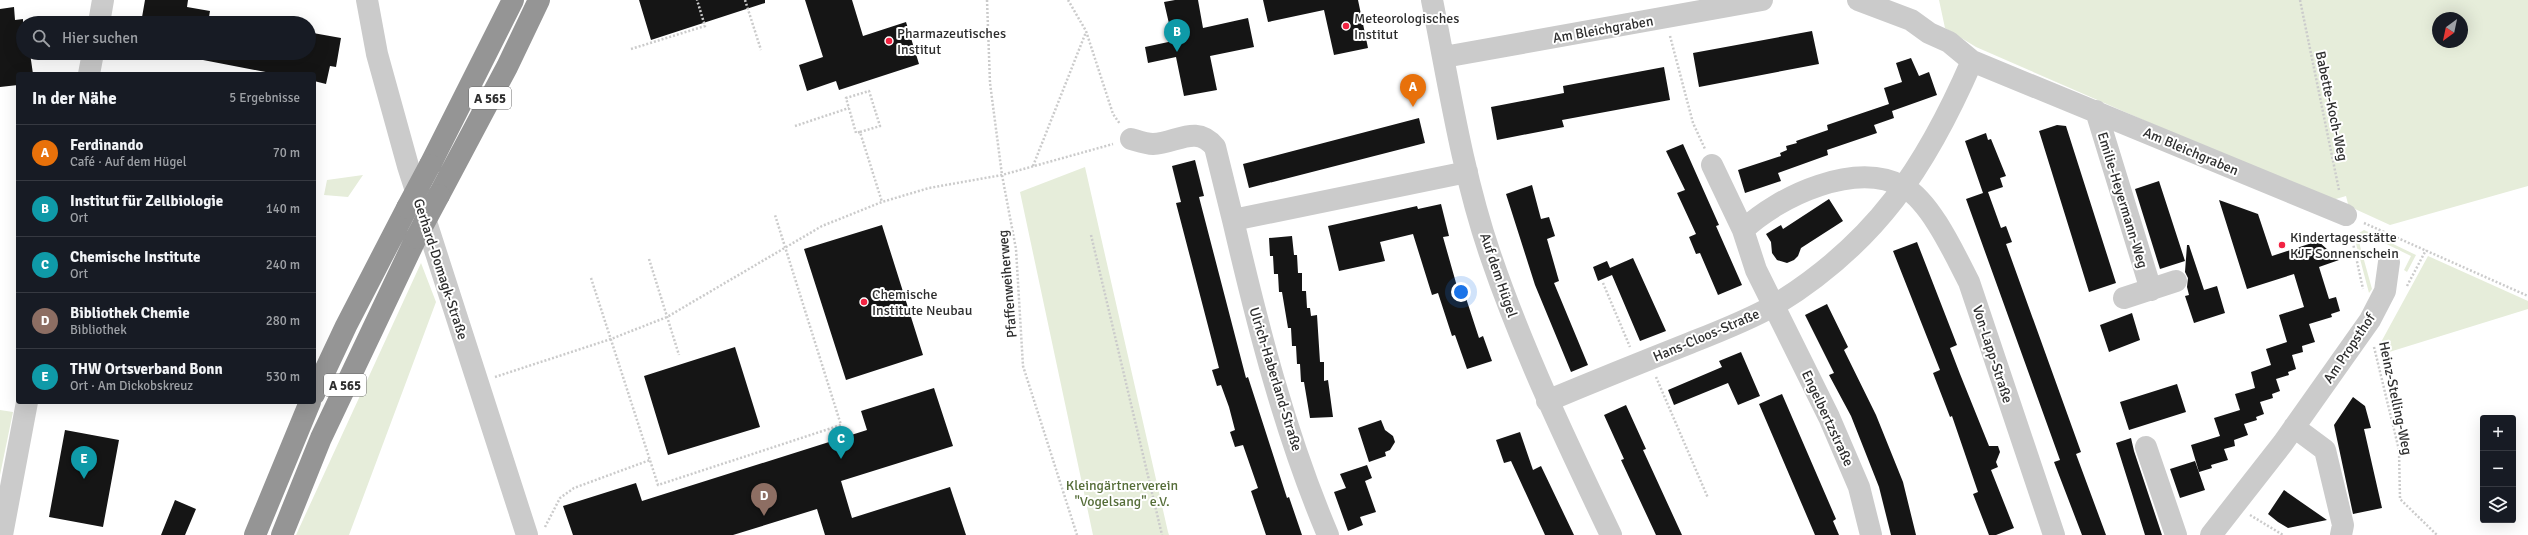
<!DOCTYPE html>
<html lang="de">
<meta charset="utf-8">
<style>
:root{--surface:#171b24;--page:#242831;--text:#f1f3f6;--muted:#9ea1a6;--line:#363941;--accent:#b45309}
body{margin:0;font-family:Signika,sans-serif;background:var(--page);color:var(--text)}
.controls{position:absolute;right:12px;bottom:12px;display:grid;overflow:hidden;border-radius:4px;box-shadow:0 4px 16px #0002}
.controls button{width:36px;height:36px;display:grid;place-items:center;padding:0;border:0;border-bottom:1px solid var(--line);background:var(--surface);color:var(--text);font:20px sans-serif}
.compass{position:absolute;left:2432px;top:12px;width:36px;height:36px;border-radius:50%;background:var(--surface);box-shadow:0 4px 16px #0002;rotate:213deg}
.you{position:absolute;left:1461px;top:292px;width:14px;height:14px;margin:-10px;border:3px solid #fff;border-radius:50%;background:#1a73e8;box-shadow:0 0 0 6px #1a73e833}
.badge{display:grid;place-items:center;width:26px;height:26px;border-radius:50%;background:var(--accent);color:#fff;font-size:13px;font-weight:700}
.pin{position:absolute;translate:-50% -33px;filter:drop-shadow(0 1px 2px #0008)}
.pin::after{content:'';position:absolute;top:21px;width:14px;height:12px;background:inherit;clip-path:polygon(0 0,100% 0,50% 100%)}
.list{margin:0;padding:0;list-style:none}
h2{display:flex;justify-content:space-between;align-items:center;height:52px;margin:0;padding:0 16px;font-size:17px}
h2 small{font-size:13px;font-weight:400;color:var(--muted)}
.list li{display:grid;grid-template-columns:26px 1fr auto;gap:12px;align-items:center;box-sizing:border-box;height:56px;padding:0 16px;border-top:1px solid var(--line)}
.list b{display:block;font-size:15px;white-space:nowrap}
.list p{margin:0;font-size:13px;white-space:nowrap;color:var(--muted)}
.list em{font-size:13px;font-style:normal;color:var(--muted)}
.icon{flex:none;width:22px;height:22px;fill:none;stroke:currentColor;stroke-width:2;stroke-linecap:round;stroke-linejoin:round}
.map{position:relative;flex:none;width:2528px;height:535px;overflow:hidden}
.search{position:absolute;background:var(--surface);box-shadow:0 4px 16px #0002;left:16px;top:16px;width:300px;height:44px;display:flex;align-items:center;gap:10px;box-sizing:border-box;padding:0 14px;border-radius:22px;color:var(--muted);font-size:15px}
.panel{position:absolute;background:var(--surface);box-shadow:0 4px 16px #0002;left:16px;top:72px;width:300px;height:332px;border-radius:4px}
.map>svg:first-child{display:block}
.green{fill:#e6edda;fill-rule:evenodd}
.building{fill:#151515}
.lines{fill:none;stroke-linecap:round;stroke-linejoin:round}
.path{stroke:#cbcbcb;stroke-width:2.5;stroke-dasharray:2 2;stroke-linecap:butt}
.minor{stroke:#cbcbcb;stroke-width:22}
.highway{stroke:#959595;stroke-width:22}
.highway-bridge{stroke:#959595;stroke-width:22}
.poi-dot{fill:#f22342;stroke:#fff;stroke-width:1.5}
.labels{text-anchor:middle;stroke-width:4;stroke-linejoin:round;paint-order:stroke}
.shield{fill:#fff;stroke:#6d6d6d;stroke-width:1}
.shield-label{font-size:13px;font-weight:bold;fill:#2e2e2e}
.poi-label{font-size:14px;fill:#2e2e2e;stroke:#fff;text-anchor:start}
.street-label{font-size:14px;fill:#2e2e2e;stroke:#fff}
.park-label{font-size:14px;fill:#556d38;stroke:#fff}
</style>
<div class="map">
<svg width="2528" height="535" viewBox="0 0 2528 535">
<rect width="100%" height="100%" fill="#fff"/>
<path class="green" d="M1939 0H2528V186L2390 225 2355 209 2348 204 2346 196 2329 201 1976 47 1945 28ZM2438 18H2462V42H2438Z
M1085 167 1168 532 1169 535H1093L1020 192Z
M363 175 348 197 324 195 327 180Z
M2364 230 2416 255 2407 272 2404 270 2411 256 2368 235 2359 242 2372 289 2369 293 2354 236Z
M2428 256 2528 301V309L2386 353 2380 344Z
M421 263 436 302 349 535H296Z
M0 410 13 412 0 475Z"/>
<path class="building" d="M145 0H188L187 7 210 11 208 23H187L160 18V23H141Z
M639 0H765V3L651 40Z
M805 0H852L863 36 906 22 919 64 839 90 836 81 807 91 799 65 823 57Z
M1175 0H1198L1203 28 1248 18 1254 47 1210 56 1217 90 1184 96 1176 57 1148 63 1145 47 1173 41 1164 2Z
M1263 0H1358L1368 48 1334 55 1324 10 1268 22Z
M14 7 15 20 23 19V53H30L33 74H18V85L0 87V9Z
M1812 31 1819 64 1699 87 1693 53Z
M313 33 341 38 336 67 330 66 326 84 314 81V74H276L203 60 204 53H309V38H312Z
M1911 58 1919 76 1929 72 1937 95 1892 111 1894 118 1874 125 1877 133 1827 150 1828 155 1778 173 1781 181 1745 193 1738 170 1781 156 1780 153 1787 150 1786 146 1797 143 1796 141 1828 130 1827 125 1889 104 1884 88 1902 82 1896 63Z
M1664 67 1670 100 1562 120 1564 127 1497 140 1491 107 1564 93 1563 86Z
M1419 118 1425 143 1249 188 1243 164Z
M2057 125 2066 126 2116 283 2089 292 2039 131Z
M1986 133 1988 140 1991 139 2006 176 2000 178 2003 187 1988 192 2001 228 2006 226 2012 242 2006 244 2081 452 2076 454 2106 535H2082L2054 462 2060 460 1966 199 1983 193 1965 141Z
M1683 144 1719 225 1716 226 1742 285 1718 295 1700 253 1696 254 1689 237 1696 234 1677 193 1685 190 1666 151Z
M1195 160 1204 196 1199 197 1246 378 1248 377 1287 498 1289 497 1302 535H1266L1251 491 1258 488 1243 445 1235 447 1230 432 1235 430 1229 407 1221 385 1217 386 1212 370 1219 368 1176 203 1181 202 1172 166Z
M2159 181 2185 261 2160 269 2135 189Z
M1532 185 1541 219 1549 217 1555 236 1547 239 1559 281 1554 283 1588 365 1571 372 1535 285 1506 194Z
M1829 199 1843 221 1801 248 1798 256 1794 260 1787 263 1777 260 1772 253 1771 242 1766 234 1781 225 1783 229Z
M2219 200 2258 214 2272 256 2318 241 2339 260 2319 267 2329 299 2336 297 2340 311 2331 314 2332 317 2309 324 2315 342 2302 346 2303 352 2292 355 2296 369 2288 372 2289 375 2276 379 2280 391 2272 394 2273 398 2260 402 2264 414 2256 417 2257 420 2244 424 2248 435 2234 440 2235 446 2224 449 2228 460 2211 465 2212 468 2199 472 2191 445 2220 436 2214 418 2240 410 2235 394 2255 388 2251 372 2271 365 2266 349 2287 342 2279 315 2304 307 2294 274 2247 289Z
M1441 204 1449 236 1443 237 1460 297 1465 295 1479 338 1483 336 1492 361 1467 369 1455 335 1452 336 1438 293 1432 295 1413 234 1380 242 1385 261 1339 271 1328 226 1417 206 1418 209Z
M882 225 923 355 846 380 804 249Z
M1292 236 1294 255H1297L1298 273H1302V291H1306L1307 308H1310L1311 316 1317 315 1320 362H1324V381L1328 380 1333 417 1310 418 1304 382H1301L1300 364H1297L1296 346H1292L1291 328H1288L1282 292H1279L1278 274H1274L1273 256H1270L1269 238Z
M1917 242 1957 345 1950 348 1960 374 1989 446H1998L2000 452 1996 462 1998 467 1991 470 2014 528 1996 535H1989L1973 494 1978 492 1952 416 1950 417 1933 373 1940 370 1893 251Z
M2187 245H2189L2204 290 2217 286 2225 313 2194 323 2185 296 2189 295 2187 287 2188 278 2185 272Z
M1633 258 1666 331 1640 341 1612 275 1598 281 1593 267 1607 261 1610 268Z
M1827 304 1848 347 1844 350 1876 415 1903 482 1916 535H1891L1879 487 1851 416 1829 375 1834 373 1805 315Z
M2132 313 2140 340 2109 352 2100 325Z
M735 347 760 427 668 455 644 376Z
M1741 352 1760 396 1738 405 1728 383 1674 405 1668 390 1722 367 1719 361Z
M2177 384 2186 412 2129 430 2120 402Z
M934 388 953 446 841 481 852 518 950 487 966 535H825L817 509 733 535H573L563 506 636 483 642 501 867 430 861 411Z
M1782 394 1836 519 1833 521 1839 535H1815L1759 404Z
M2353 397 2365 406 2371 428 2364 429 2382 508 2353 514 2334 425Z
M1626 405 1646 449 1643 450 1682 535H1656L1621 460 1624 459 1604 415Z
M1381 420 1385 430 1393 436 1395 442 1390 450 1385 452 1386 456 1369 462 1358 428Z
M65 430 119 440 103 527 49 517Z
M1520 432 1533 470 1541 466 1574 535H1545L1511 461 1504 463 1496 440Z
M2131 438 2134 451 2162 535H2145L2116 443Z
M2195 461 2205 490 2180 498 2170 469Z
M1367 465 1372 478 1365 481 1376 512 1360 517 1363 525 1348 531 1334 492 1346 488 1340 474Z
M2284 490 2301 502 2327 520 2288 528 2278 522 2268 514Z
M175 500 196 509 185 535H161Z"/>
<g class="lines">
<path class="path" d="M745 0 761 50
M987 0 990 83 1002 175 1016 249 1023 366 1077 535
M1068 0 1086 31 1113 114 1120 124
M2300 0 2339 190
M1670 36 1693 123 1705 149
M631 49 705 26 697 0
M795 126 849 108
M860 132 880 126 869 91 846 98 856 133 860 132 882 202
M1033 166 1086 32
M2364 223 2528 296
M2351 234 2363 289
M1091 235 1162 535
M649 259 679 355
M591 278 658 485 841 425 775 215
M1603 283 1630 347
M2407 286 2426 250
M2374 347 2399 450 2400 499 2437 535
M495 377 611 339 667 317 822 226 882 202 929 188 1002 175 1113 144
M1656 377 1708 498
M2250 515 2283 535
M545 527 560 498 574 488 650 460"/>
<path class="minor" d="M367 0 377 54 408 166 527 535
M1432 0C1449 85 1462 172 1490 254 1523 351 1567 443 1611 535
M1858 0 1911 20 1929 33 1949 42 1972 61 2346 215
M99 23 103 0
M1444 57 1762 0
M89 74 93 53
M2096 111 2151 290
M1131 139C1138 141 1146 144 1153 144 1177 143 1196 124 1215 147L1233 220 1467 172
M1712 165 1743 230
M1233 220C1258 327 1285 434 1328 535
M2124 298 2176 281
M1547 401C1595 381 1642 362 1690 343 1718 332 1749 320 1775 305 1876 243 1926 167 1972 61
M2294 427 2325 450 2343 525 2341 535
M2146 447 2176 535
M2 535 27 402
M1871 535 1859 487 1829 417 1756 270 1743 230C1779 196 1856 160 1904 187 1931 202 1955 255 1969 282L2054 535
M2211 535 2283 443 2370 320 2385 291 2389 262"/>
<path class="highway" d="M430 165 513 0
M439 195 507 67 539 0
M314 394 346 326 407 208
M255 535 310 402
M282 535 321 438 416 238"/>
<path class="highway-bridge" d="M407 208 430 165
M416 238 439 195"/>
</g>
<g class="poi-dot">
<circle cx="1346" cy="26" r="4"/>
<circle cx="889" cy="41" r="4"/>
<circle cx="2282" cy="245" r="4"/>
<circle cx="864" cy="302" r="4"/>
</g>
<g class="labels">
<g class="shield">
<rect x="469" y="87" width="42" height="22" rx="3"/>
<rect x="324" y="374" width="42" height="22" rx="3"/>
</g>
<g class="shield-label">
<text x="490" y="103">A 565</text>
<text x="345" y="390">A 565</text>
</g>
<g class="poi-label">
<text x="1354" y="23">Meteorologisches<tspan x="1354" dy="16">Institut</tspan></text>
<text x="897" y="38">Pharmazeutisches<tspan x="897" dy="16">Institut</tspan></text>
<text x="2290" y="242">Kindertagesstätte<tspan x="2290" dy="16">KJF Sonnenschein</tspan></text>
<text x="872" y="299">Chemische<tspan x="872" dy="16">Institute Neubau</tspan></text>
</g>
<g class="street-label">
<text transform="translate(1603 29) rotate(-10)" y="5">Am Bleichgraben</text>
<text transform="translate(2332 106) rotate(78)" y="5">Babette-Koch-Weg</text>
<text transform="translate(2191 151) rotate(23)" y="5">Am Bleichgraben</text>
<text transform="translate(2123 200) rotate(73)" y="5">Emilie-Heyermann-Weg</text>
<text transform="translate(441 269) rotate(72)" y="5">Gerhard-Domagk-Straße</text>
<text transform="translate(1499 275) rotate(71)" y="5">Auf dem Hügel</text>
<text transform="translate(1007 284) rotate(-95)" y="5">Pfaffenweiherweg</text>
<text transform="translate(1706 335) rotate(-23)" y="5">Hans-Cloos-Straße</text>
<text transform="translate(2349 348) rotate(-56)" y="5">Am Propsthof</text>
<text transform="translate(1993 354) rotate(72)" y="5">Von-Lapp-Straße</text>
<text transform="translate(1276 379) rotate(73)" y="5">Ulrich-Haberland-Straße</text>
<text transform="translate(2396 398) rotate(78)" y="5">Heinz-Stelling-Weg</text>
<text transform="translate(1828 418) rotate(65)" y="5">Engelbertzstraße</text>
</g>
<g class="park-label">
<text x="1122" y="490">Kleingärtnerverein<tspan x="1122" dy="16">"Vogelsang" e.V.</tspan></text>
</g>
</g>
</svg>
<div class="controls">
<button>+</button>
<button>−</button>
<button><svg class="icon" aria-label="layers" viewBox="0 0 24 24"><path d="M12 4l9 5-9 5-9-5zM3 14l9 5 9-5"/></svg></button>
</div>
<svg class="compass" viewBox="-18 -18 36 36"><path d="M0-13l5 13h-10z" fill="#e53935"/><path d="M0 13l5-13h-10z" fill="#9ea1a6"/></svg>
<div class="you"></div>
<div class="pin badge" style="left:1413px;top:107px;background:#e8710a">A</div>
<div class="pin badge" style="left:1177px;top:52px;background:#0f9aa8">B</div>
<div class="pin badge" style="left:841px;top:459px;background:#0f9aa8">C</div>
<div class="pin badge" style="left:764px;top:516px;background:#8d6e63">D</div>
<div class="pin badge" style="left:84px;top:479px;background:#0f9aa8">E</div>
<div class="search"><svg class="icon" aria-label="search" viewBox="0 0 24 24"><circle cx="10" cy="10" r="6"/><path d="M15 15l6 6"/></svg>Hier suchen</div>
<section class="panel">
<h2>In der Nähe<small>5 Ergebnisse</small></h2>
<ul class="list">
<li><span class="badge" style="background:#e8710a">A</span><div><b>Ferdinando</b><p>Café · Auf dem Hügel</p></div><em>70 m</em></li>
<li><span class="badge" style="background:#0f9aa8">B</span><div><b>Institut für Zellbiologie</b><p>Ort</p></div><em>140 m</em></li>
<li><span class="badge" style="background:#0f9aa8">C</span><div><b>Chemische Institute</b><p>Ort</p></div><em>240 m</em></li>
<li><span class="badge" style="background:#8d6e63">D</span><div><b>Bibliothek Chemie</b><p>Bibliothek</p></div><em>280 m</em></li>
<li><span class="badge" style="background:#0f9aa8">E</span><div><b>THW Ortsverband Bonn</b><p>Ort · Am Dickobskreuz</p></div><em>530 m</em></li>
</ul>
</section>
</div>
